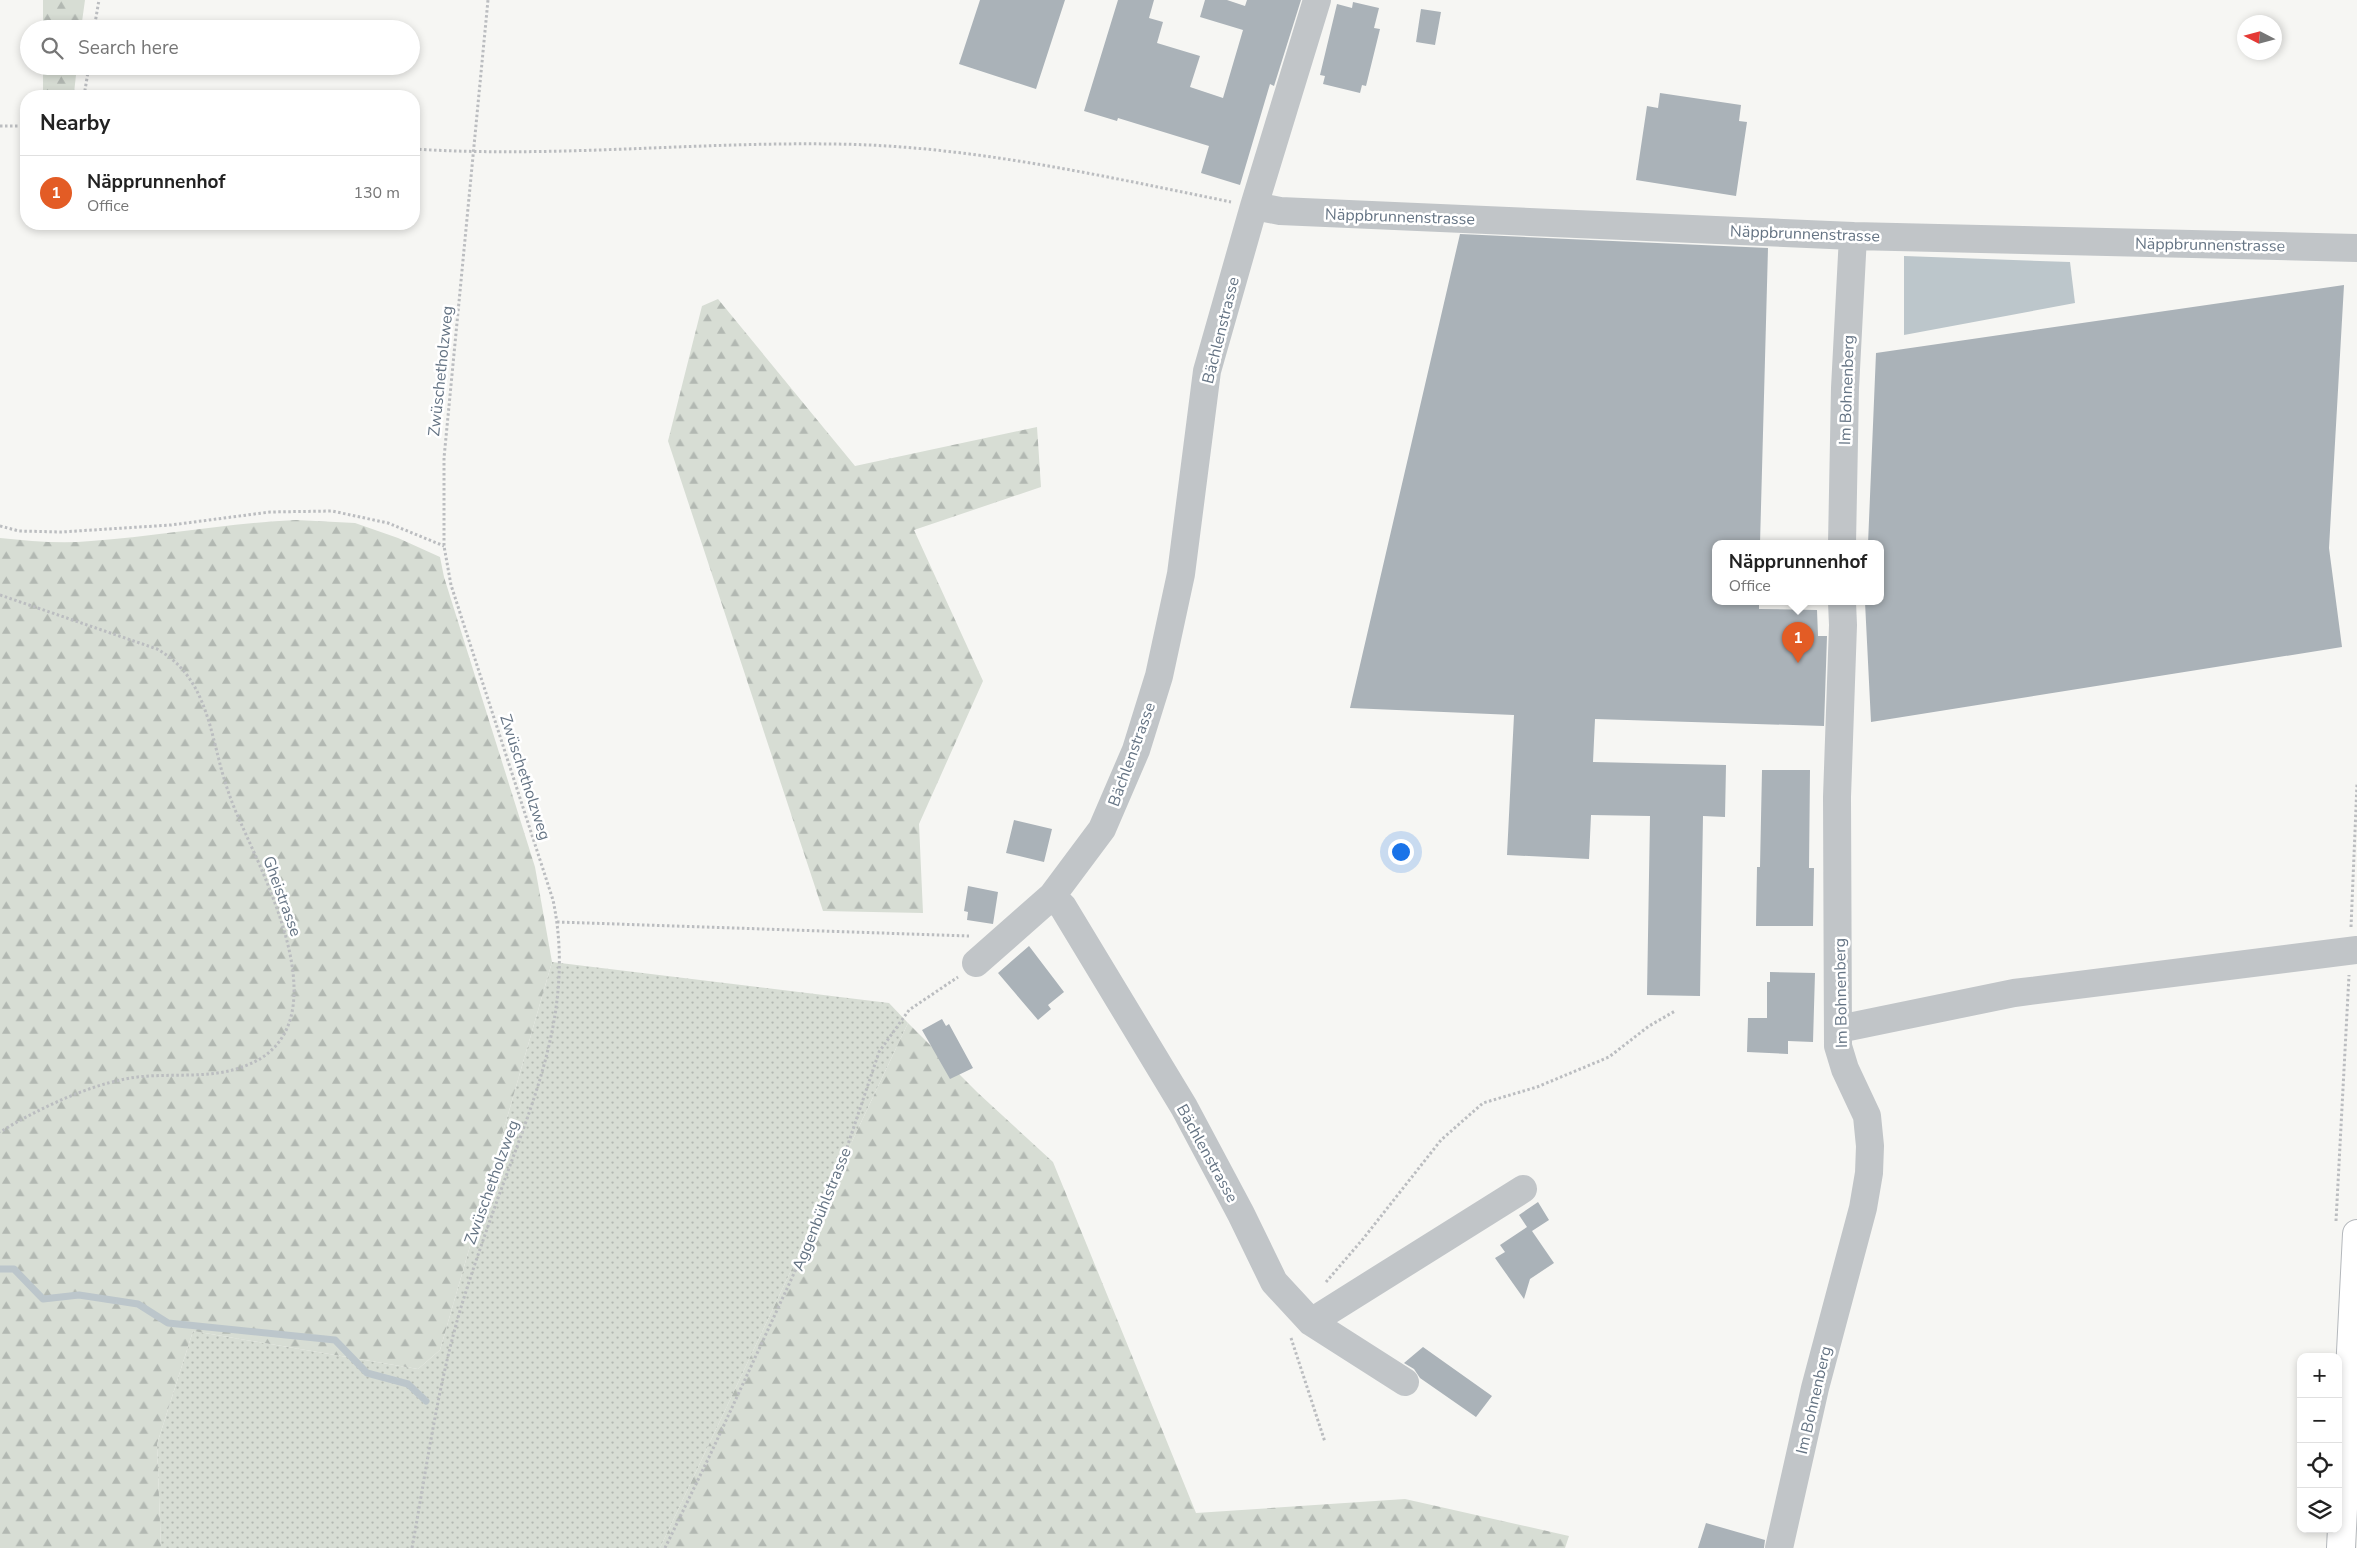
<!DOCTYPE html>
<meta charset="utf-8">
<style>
:root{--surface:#fff;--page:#f6f6f6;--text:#222;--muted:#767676;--line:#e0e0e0;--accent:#e35c25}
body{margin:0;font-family:"Nunito Sans",sans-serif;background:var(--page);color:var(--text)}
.controls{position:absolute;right:15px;bottom:15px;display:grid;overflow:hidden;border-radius:10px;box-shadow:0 2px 8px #0003}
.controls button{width:45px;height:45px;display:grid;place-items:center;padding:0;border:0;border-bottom:1px solid var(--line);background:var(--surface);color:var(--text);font:25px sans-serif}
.compass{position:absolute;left:2237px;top:15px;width:45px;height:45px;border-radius:50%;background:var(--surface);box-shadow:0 2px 8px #0003;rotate:276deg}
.you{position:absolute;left:1400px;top:851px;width:18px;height:18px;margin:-12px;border:4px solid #fff;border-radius:50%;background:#1a73e8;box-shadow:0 0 0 8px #1a73e833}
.badge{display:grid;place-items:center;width:32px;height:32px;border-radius:50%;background:var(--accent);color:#fff;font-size:16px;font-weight:700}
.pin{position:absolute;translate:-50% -41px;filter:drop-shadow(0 1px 2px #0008)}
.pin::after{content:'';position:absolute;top:26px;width:18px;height:15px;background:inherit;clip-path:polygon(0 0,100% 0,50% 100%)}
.popup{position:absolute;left:1712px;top:540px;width:172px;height:65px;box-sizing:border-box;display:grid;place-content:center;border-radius:10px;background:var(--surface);filter:drop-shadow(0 1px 4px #0005);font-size:16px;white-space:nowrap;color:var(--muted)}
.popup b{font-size:19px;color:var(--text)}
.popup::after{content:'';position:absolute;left:50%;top:100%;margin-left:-10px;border:10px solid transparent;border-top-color:var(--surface)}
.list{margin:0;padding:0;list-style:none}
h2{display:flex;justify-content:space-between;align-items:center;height:65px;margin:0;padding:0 20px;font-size:21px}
h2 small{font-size:16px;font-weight:400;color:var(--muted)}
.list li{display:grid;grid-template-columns:32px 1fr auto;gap:15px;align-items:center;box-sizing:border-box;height:75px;padding:0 20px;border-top:1px solid var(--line)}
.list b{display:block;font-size:19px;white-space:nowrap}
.list p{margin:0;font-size:16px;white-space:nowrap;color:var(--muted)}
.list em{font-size:16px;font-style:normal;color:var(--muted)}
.icon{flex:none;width:28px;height:28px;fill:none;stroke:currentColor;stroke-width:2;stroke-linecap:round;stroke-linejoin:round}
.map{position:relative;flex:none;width:2357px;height:1548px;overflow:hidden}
.search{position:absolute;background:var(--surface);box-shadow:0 2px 8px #0003;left:20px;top:20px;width:400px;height:55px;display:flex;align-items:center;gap:12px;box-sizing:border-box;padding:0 18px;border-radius:28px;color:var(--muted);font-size:19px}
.panel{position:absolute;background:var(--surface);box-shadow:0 2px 8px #0003;left:20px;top:90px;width:400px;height:140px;border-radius:20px}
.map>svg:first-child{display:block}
.grass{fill:url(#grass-dots)}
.forest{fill:url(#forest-firs)}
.water{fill:#bcc6cb}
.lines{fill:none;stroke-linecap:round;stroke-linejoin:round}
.stream{stroke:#bcc6cb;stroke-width:7}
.building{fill:#aab2b8}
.major-casing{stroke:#b4b8bc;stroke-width:30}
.path{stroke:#bbbdc0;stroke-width:3;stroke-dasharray:2.5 2.5;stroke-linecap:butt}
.minor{stroke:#c1c5c8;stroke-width:28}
.major{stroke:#fff;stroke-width:28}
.labels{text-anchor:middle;stroke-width:5;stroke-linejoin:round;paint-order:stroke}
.street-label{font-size:16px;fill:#657484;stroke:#fff}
</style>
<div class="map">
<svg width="2357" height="1548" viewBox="0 0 2357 1548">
<defs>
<pattern id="grass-dots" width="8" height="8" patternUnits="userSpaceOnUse" patternTransform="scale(1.25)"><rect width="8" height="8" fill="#d7ddd4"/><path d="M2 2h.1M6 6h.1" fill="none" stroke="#b2b8b2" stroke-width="1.8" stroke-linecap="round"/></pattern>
<pattern id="forest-firs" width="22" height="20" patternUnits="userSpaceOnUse" patternTransform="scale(1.25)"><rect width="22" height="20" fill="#d7ddd4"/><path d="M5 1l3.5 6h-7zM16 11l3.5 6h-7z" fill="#b2b8b2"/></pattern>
</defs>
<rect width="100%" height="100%" fill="#f6f6f3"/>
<path class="grass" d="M552 962 889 1003 908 1023 660 1548H161L157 1444 193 1331 418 1369 440 1350Z"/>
<path class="forest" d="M43 0H85L81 29H43Z
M43 66H77L74 93 43 91Z
M718 299 855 466 1037 427 1041 487 914 530 983 681 919 824 923 913 823 911 668 441 702 306Z
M296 520 355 523 398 538 440 557 444 577 535 867 552 962 440 1350 418 1369 193 1331 157 1444 161 1548H0V538C30 541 61 544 91 541 160 536 227 523 296 520Z
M908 1023 978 1093 1053 1162 1196 1513 1405 1499 1569 1536 1565 1548H660Z"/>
<path class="water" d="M1904 256 2070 262 2075 303 1904 335Z"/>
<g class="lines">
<path class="stream" d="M0 1269H14L43 1299 79 1295 138 1304 168 1323 335 1340 367 1373 408 1384 426 1401"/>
</g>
<path class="building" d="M980 0H1065L1036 89 959 64Z
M1118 0H1154L1149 18 1163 22 1157 43 1200 56 1190 87 1223 98 1243 30 1200 17 1205 0H1227L1245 6 1247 0H1301L1274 86 1270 84 1240 185 1201 173 1209 146 1118 118 1117 121 1084 111Z
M1353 2 1379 8 1374 28 1380 29 1366 86 1362 85 1360 93 1323 84 1325 76 1320 75 1337 4 1352 8Z
M1421 9 1441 12 1435 45 1416 42Z
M1660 93 1741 105 1739 121 1747 122 1736 196 1636 180 1647 106 1658 108Z
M1460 234 1768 248 1760 544H1716V602H1759V609L1817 610 1818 636H1827L1824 726 1595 719 1593 762 1726 765 1725 817 1703 816 1700 996 1647 995 1650 816 1591 815 1589 859 1507 855 1514 715 1350 708Z
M2344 285 2329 548 2342 647 1871 722 1865 602H1880V544H1868L1876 353Z
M1762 770H1810L1809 868H1814L1813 926H1756L1757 867H1760Z
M1014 820 1052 829 1044 862 1006 853Z
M968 886 998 892 993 924 967 920 968 912 964 911Z
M1029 946 1064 992 1048 1005 1051 1009 1038 1020 998 973Z
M1770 972 1815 973 1813 1042 1788 1041V1054L1747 1052 1748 1018H1767V982H1770Z
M942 1019 946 1026 949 1024 973 1068 950 1079 922 1030Z
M1538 1202 1549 1220 1532 1231 1554 1263 1530 1279 1524 1299 1495 1258 1505 1252 1500 1245 1527 1227 1519 1215Z
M1423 1347 1492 1396 1476 1417 1420 1378 1414 1369 1404 1363Z
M1706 1523 1765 1540 1764 1548H1698Z"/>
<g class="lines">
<g class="major-casing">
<path id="major" d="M2341 1548 2357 1234"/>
</g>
<path class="path" d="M94 29 99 0
M84 96 89 66
M0 126H26
M414 149C553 158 692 142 831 144 967 145 1098 175 1231 202
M0 526 19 531 61 532 171 525 270 512 332 511 388 523 444 546
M0 595 157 649C202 674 209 722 221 768 226 786 232 804 240 821 267 883 344 1029 245 1066 207 1081 164 1071 125 1079 84 1087 36 1110 0 1132
M557 922 969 936
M2351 927 2357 784
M2336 1221 2349 975
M1326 1282 1363 1239 1441 1140 1483 1103 1537 1087 1609 1057 1649 1026 1675 1011
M1291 1338 1325 1442
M412 1548C427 1466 438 1383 462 1304 475 1262 490 1220 505 1179 539 1087 574 1000 553 900L451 585 444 546V458L488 0
M665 1548 711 1453 833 1189 879 1052 909 1010 958 977"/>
<path class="minor" d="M1254 206 1280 211 1853 236 2357 248
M1842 544 1845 388 1853 236
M1052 896 1063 907 1184 1107 1241 1214 1274 1282 1311 1322 1405 1382
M976 963 1052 896 1102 829 1136 750 1159 676 1181 574 1207 371 1254 206 1317 0
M1839 1029 2014 993 2357 950
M1311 1322 1523 1189
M1779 1548 1815 1388 1863 1208 1869 1173 1870 1146 1867 1116 1845 1069 1838 1046 1837 797 1843 625 1842 602"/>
<use href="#major" class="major"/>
</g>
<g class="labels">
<g class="street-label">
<text transform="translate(1400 216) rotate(2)" y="6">Näppbrunnenstrasse</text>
<text transform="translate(1805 233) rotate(2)" y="6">Näppbrunnenstrasse</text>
<text transform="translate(2210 244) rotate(1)" y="6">Näppbrunnenstrasse</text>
<text transform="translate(1220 330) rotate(-76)" y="6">Bächlenstrasse</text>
<text transform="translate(440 371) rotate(-84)" y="6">Zwüschetholzweg</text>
<text transform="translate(1846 390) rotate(-88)" y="6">Im Bohnenberg</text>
<text transform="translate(1131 754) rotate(-70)" y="6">Bächlenstrasse</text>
<text transform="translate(526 777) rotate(72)" y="6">Zwüschetholzweg</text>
<text transform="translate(283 896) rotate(70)" y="6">Gheistrasse</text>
<text transform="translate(1840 993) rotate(-91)" y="6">Im Bohnenberg</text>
<text transform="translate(1208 1153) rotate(61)" y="6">Bächlenstrasse</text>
<text transform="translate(491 1182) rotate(-70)" y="6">Zwüschetholzweg</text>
<text transform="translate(821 1209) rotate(-68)" y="6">Aggenbühlstrasse</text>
<text transform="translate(1813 1400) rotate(-77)" y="6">Im Bohnenberg</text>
</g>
</g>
</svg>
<div class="controls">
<button>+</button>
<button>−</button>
<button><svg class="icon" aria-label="locate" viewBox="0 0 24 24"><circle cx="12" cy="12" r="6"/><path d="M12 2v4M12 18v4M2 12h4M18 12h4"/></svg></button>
<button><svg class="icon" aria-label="layers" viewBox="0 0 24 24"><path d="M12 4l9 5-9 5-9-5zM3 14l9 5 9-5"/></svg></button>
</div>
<svg class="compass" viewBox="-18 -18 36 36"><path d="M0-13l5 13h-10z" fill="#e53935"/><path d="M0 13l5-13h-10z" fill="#767676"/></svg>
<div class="you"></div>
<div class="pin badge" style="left:1798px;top:663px">1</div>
<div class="popup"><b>Näpprunnenhof</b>Office</div>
<div class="search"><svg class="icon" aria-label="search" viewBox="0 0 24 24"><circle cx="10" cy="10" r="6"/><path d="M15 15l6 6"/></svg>Search here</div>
<section class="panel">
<h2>Nearby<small></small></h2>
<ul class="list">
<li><span class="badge">1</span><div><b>Näpprunnenhof</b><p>Office</p></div><em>130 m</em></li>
</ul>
</section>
</div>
